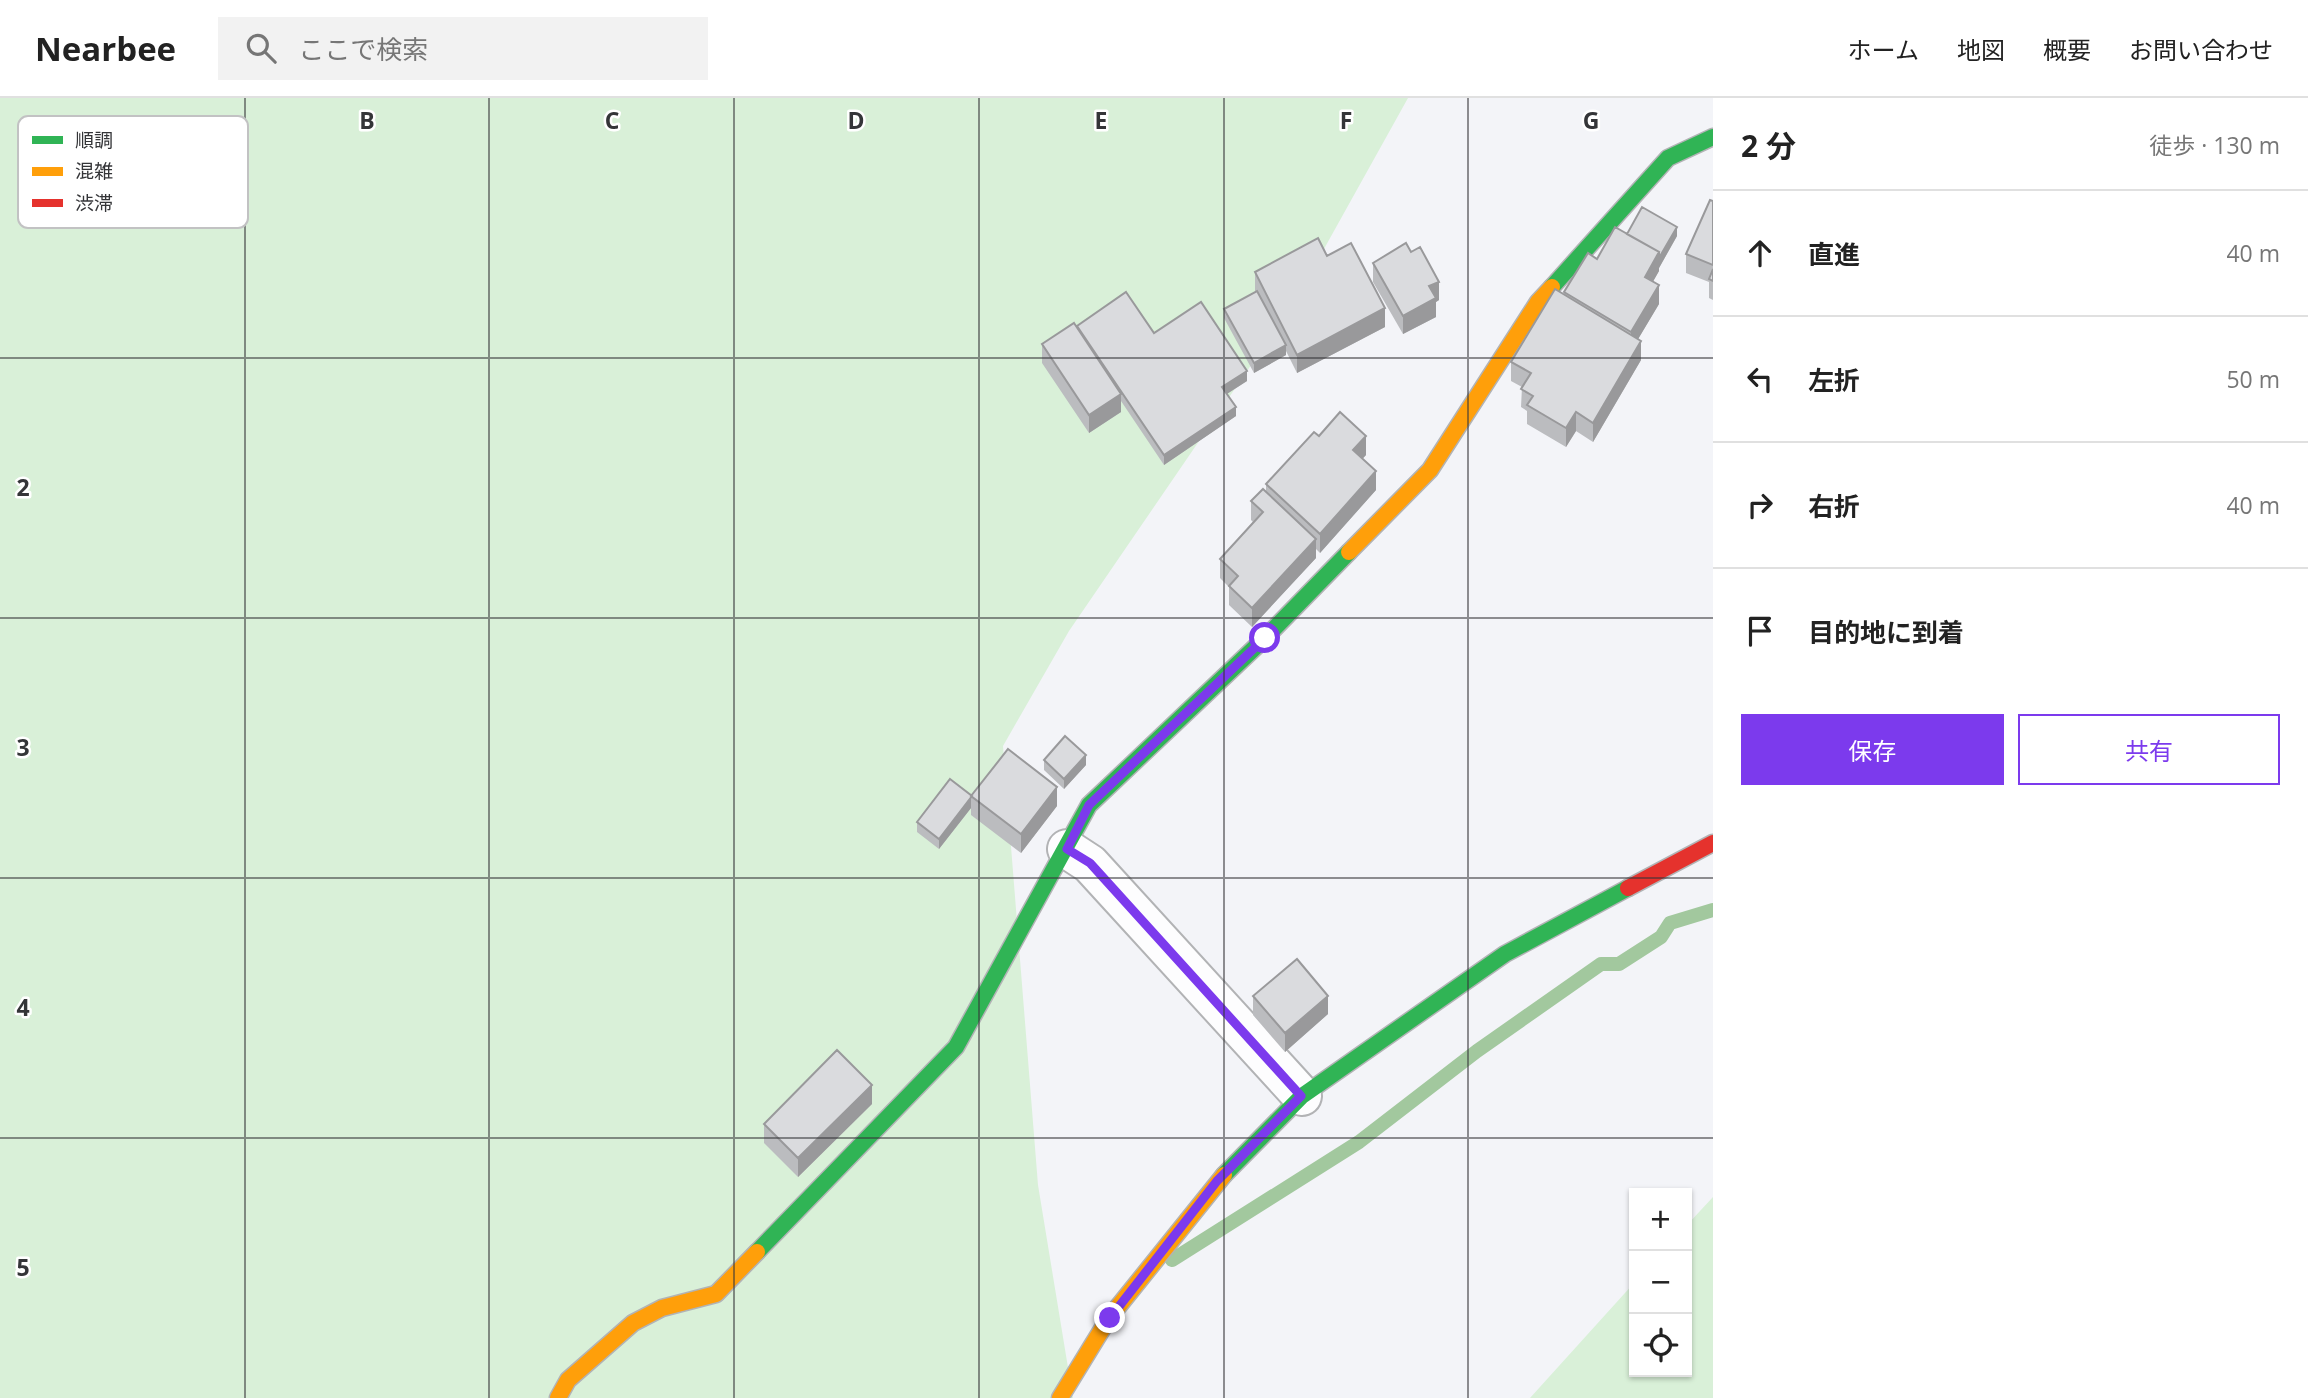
<!DOCTYPE html>
<html lang="ja">
<meta charset="utf-8">
<style>
:root{--surface:#fff;--page:#f2f2f2;--text:#222;--muted:#767676;--line:#e0e0e0;--accent:#7c3aed}
body{margin:0;font-family:"Open Sans","Noto Sans JP",sans-serif;background:var(--page);color:var(--text)}
.controls{position:absolute;right:21px;bottom:21px;display:grid;overflow:hidden;border-radius:0px;box-shadow:0 2px 5px #0004}
.controls button{width:63px;height:63px;display:grid;place-items:center;padding:0;border:0;border-bottom:2px solid var(--line);background:var(--surface);color:var(--text);font:35px sans-serif}
.stop{position:absolute;width:21px;height:21px;margin:-16px;border:5px solid #7c3aed;border-radius:50%;background:#fff}
.stop.end{background:#7c3aed;border-color:#fff;box-shadow:0 2px 7px #0008}
.list{margin:0;padding:0;list-style:none}
h2{display:flex;justify-content:space-between;align-items:center;height:91px;margin:0;padding:0 28px;font-size:30px}
h2 small{font-size:23px;font-weight:400;color:var(--muted)}
.list li{display:grid;grid-template-columns:46px 1fr auto;gap:21px;align-items:center;box-sizing:border-box;height:126px;padding:0 28px;border-top:2px solid var(--line)}
.list b{display:block;font-size:26px;white-space:nowrap}
.list em{font-size:23px;font-style:normal;color:var(--muted)}
.actions{display:flex;gap:14px;padding:21px 28px}
.actions a{flex:1;padding:16px 0;border:2px solid var(--accent);border-radius:0px;text-align:center;font-size:24px;color:var(--accent)}
.actions .main{background:var(--accent);color:#fff}
.icon{flex:none;width:38px;height:38px;fill:none;stroke:currentColor;stroke-width:2;stroke-linecap:round;stroke-linejoin:round}
.map{position:relative;flex:none;width:1713px;height:1300px;overflow:hidden}
header{display:flex;align-items:center;gap:42px;box-sizing:border-box;height:98px;padding:0 35px;background:var(--surface);border-bottom:2px solid var(--line)}
header strong{font-size:33px}
nav{display:flex;gap:38px;margin-inline-start:auto;font-size:24px}
.search{width:490px;height:63px;background:var(--page);display:flex;align-items:center;gap:18px;box-sizing:border-box;padding:0 24px;border-radius:0px;color:var(--muted);font-size:26px}
main{display:flex}
aside{flex:1;background:var(--surface)}
.map>svg:first-child{display:block}
.green{fill:#d9f0d8}
.lines{fill:none;stroke-linecap:round;stroke-linejoin:round}
.stream{stroke:#a2c89e;stroke-width:14}
.street-casing{stroke:#b2b3b5;stroke-width:42}
.fast-casing{stroke:#b2b3b5;stroke-width:19}
.slow-casing{stroke:#b2b3b5;stroke-width:19}
.jam-casing{stroke:#b2b3b5;stroke-width:19}
.street{stroke:#fdfdfe;stroke-width:38}
.fast{stroke:#30b455;stroke-width:16}
.slow{stroke:#ff9f0a;stroke-width:16}
.jam{stroke:#e5322d;stroke-width:16}
.wall{fill:#bbbcbf}
.shaded-wall{fill:#99999b}
.building{fill:#dadbde;stroke:#99999b;stroke-width:2}
.route{stroke:#7c3aed;stroke-width:9}
.grid{fill:none;stroke:#343538;stroke-width:2;stroke-opacity:0.55}
.key{fill:#fff;stroke:#c2c2c3;stroke-width:2}
.key-label{font-size:19px;fill:#343538}
.grid-label{font-size:23px;text-anchor:middle;font-weight:bold;fill:#343538;stroke:#fff;stroke-width:5;stroke-linejoin:round;paint-order:stroke}
</style>
<header>
<strong>Nearbee</strong>
<div class="search"><svg class="icon" aria-label="search" viewBox="0 0 24 24"><circle cx="10" cy="10" r="6"/><path d="M15 15l6 6"/></svg>ここで検索</div>
<nav><a>ホーム</a><a>地図</a><a>概要</a><a>お問い合わせ</a></nav>
</header>
<main>
<div class="map">
<svg width="1713" height="1300" viewBox="0 0 1713 1300">
<rect width="100%" height="100%" fill="#f3f4f8"/>
<path class="green" d="M0 0H1408L1295 203 1069 533 1003 648 1038 1087 1073 1300H0Z
M1713 1099V1300H1530L1634 1185V1274H1687V1127Z"/>
<g class="lines">
<path class="stream" d="M1172 1162 1359 1044 1477 953 1601 866H1619L1661 839 1670 825 1713 812"/>
<g class="street-casing">
<path id="street" d="M1067 751 1090 766 1302 998"/>
</g>
<g class="fast-casing">
<path id="fast" d="M1552 189 1668 60 1713 39
M1224 1077 1302 998 1505 856 1628 790
M757 1154 956 949 1089 707 1265 540 1349 454"/>
</g>
<g class="slow-casing">
<path id="slow" d="M1349 454 1430 372 1538 204 1552 189
M558 1300 568 1282 633 1225 662 1210 716 1196 757 1154
M1060 1300 1109 1220 1224 1077"/>
</g>
<g class="jam-casing">
<path id="jam" d="M1628 790 1713 745"/>
</g>
<use href="#street" class="street"/>
<use href="#fast" class="fast"/>
<use href="#slow" class="slow"/>
<use href="#jam" class="jam"/>
</g>
<path class="wall" d="M1713 103V202L1709 200V184L1686 175V156Z
M1627 136 1677 138 1659 170V173L1653 183 1659 206 1638 241 1641 262 1593 344 1576 333 1566 349 1527 326V313L1521 309 1522 289 1511 283V264L1564 196V194L1597 161Z
M1327 158 1385 229 1297 275 1286 253V257L1254 275 1224 220V211L1255 194V174Z
M1373 165 1439 202 1436 204V219L1403 236 1373 184Z
M1077 228 1154 235 1247 283 1227 296 1236 318 1164 367 1121 303V314L1089 335 1042 265V246Z
M1319 338 1366 357 1362 361 1376 392 1320 455 1316 451V460L1252 529 1229 507V489L1220 480V461L1253 424 1251 422V403L1266 394V386Z
M1044 662 1086 667 1064 691 1044 672Z
M971 697 1057 708 1021 755 971 717V710L939 751 917 734V724Z
M1253 898 1328 916 1285 954 1253 917Z
M872 1006 798 1079 764 1045V1026Z"/>
<path class="shaded-wall" d="M1677 129V138L1659 170V160Z
M1659 154V173L1645 198V179Z
M1439 184V202L1436 204V219L1403 236V218L1429 188Z
M1659 187V206L1631 253V234Z
M1385 210V229L1297 275V257Z
M1641 243V262L1593 344V325Z
M1286 247V257L1254 275V265Z
M1247 273V283L1222 299V289Z
M1121 296V314L1089 335V317Z
M1236 309V318L1164 367V357Z
M1576 314V333L1566 349V330Z
M1366 338V357L1353 371V352Z
M1376 373V392L1320 455V436Z
M1316 441V460L1252 529V510Z
M1086 657V667L1064 691V681Z
M1057 689V708L1021 755V736Z
M971 700V710L939 751V741Z
M1328 898V916L1285 954V935Z
M872 987V1006L798 1079V1060Z"/>
<path class="building" d="M1710 102 1713 103V167L1686 156Z
M1642 109 1677 129 1659 160V154L1627 136Z
M1615 129 1659 154 1645 179 1659 187 1631 234 1564 194 1588 155 1597 161Z
M1318 140 1327 158 1351 145 1385 210 1297 257 1255 174Z
M1406 145 1411 154 1420 149 1439 184 1429 188 1436 200 1403 218 1373 165Z
M1713 171V183L1709 181Z
M1555 191 1641 243 1593 325 1576 314 1566 330 1527 307 1533 298 1521 291 1531 275 1511 264Z
M1257 193 1286 247 1254 265 1224 211Z
M1126 194 1154 235 1201 204 1247 273 1222 289 1236 309 1164 357 1077 228Z
M1074 225 1121 296 1089 317 1042 246Z
M1340 314 1366 338 1353 352 1376 373 1320 436 1266 386 1314 334 1319 338Z
M1263 391 1316 441 1252 510 1229 488 1238 478 1220 461 1263 414 1251 403Z
M1065 638 1086 657 1064 681 1044 662Z
M1008 651 1057 689 1021 736 971 698Z
M950 681 972 698 939 741 917 724Z
M1297 861 1328 898 1285 935 1253 898Z
M837 952 872 987 798 1060 764 1026Z"/>
<g class="lines">
<path class="route" d="M1110 1220 1217 1083 1301 998 1090 765 1067 751 1089 707 1265 540"/>
</g>
<path class="grid" d="M245 0V1300M489 0V1300M734 0V1300M979 0V1300M1224 0V1300M1468 0V1300M0 260H1713M0 520H1713M0 780H1713M0 1040H1713"/>
<rect x="18" y="18" width="230" height="112" rx="10" class="key"/>
<rect x="32" y="38" width="31" height="8" fill="#30b455"/>
<rect x="32" y="69" width="31" height="9" fill="#ff9f0a"/>
<rect x="32" y="101" width="31" height="8" fill="#e5322d"/>
<g class="key-label">
<text x="75" y="49">順調</text>
<text x="75" y="80">混雑</text>
<text x="75" y="112">渋滞</text>
</g>
<g class="grid-label">
<text x="367" y="31">B</text>
<text x="612" y="31">C</text>
<text x="856" y="31">D</text>
<text x="1101" y="31">E</text>
<text x="1346" y="31">F</text>
<text x="1591" y="31">G</text>
<text x="23" y="398">2</text>
<text x="23" y="658">3</text>
<text x="23" y="918">4</text>
<text x="23" y="1178">5</text>
</g>
</svg>
<div class="controls">
<button>+</button>
<button>−</button>
<button><svg class="icon" aria-label="locate" viewBox="0 0 24 24"><circle cx="12" cy="12" r="6"/><path d="M12 2v4M12 18v4M2 12h4M18 12h4"/></svg></button>
</div>
<div class="stop" style="left:1265px;top:540px"></div>
<div class="stop end" style="left:1110px;top:1220px"></div>
</div>
<aside>
<h2>2 分<small>徒歩 · 130 m</small></h2>
<ul class="list">
<li><svg class="icon" aria-label="ahead" viewBox="0 0 24 24"><path d="M12 20V5M6 11l6-6 6 6"/></svg><div><b>直進</b></div><em>40 m</em></li>
<li><svg class="icon" aria-label="left" viewBox="0 0 24 24"><path d="M17 20v-9H6M10 6l-5 5 5 5"/></svg><div><b>左折</b></div><em>50 m</em></li>
<li><svg class="icon" aria-label="right" viewBox="0 0 24 24"><path d="M7 20v-9h11M14 6l5 5-5 5"/></svg><div><b>右折</b></div><em>40 m</em></li>
<li><svg class="icon" aria-label="arrive" viewBox="0 0 24 24"><path d="M6 21V4h12l-3 4 3 4H6"/></svg><div><b>目的地に到着</b></div></li>
</ul>
<div class="actions"><a class="main">保存</a><a>共有</a></div>
</aside>
</main>
